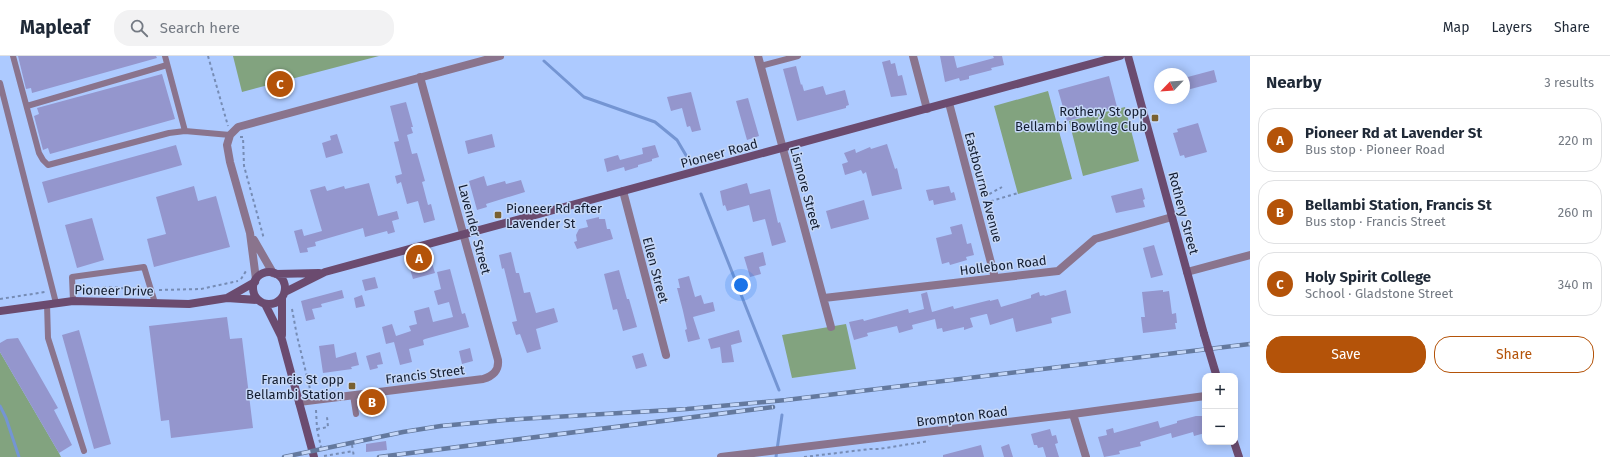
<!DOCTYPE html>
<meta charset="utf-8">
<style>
:root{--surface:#fff;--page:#f2f2f3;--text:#1f2937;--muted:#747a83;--line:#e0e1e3;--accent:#b45309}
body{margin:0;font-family:"Fira Sans",sans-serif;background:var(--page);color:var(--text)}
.controls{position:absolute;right:12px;bottom:12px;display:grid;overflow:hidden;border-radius:8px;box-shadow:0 2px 10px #0003}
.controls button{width:36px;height:36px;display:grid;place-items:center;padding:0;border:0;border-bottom:1px solid var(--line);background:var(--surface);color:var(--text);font:20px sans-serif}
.compass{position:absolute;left:1154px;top:12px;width:36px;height:36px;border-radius:50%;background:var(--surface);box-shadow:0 2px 10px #0003;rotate:245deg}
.you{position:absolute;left:741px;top:229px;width:14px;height:14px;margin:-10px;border:3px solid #fff;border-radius:50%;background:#1a73e8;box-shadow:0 0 0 6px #1a73e833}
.badge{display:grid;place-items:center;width:26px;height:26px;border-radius:50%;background:var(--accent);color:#fff;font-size:13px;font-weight:700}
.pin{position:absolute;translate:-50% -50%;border:2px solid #fff;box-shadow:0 1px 4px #0006}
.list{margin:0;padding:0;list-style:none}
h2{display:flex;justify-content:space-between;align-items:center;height:52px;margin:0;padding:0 16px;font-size:17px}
h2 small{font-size:13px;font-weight:400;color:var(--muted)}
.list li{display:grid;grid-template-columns:26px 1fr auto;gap:12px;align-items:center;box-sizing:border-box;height:64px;margin:0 8px 8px;padding:0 8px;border:1px solid var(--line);border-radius:16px}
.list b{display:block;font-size:15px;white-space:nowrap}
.list p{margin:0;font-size:13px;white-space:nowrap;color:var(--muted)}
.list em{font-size:13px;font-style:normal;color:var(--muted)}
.actions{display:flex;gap:8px;padding:12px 16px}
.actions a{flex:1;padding:9px 0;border:1px solid var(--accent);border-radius:16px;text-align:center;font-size:14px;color:var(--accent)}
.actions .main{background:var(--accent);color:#fff}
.icon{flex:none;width:22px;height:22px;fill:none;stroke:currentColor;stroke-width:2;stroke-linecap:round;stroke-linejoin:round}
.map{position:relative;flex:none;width:1250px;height:401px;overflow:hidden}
header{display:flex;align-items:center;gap:24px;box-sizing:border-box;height:56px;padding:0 20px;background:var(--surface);border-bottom:1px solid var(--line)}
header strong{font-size:19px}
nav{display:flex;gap:22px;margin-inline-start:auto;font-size:14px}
.search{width:280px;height:36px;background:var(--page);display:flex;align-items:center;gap:10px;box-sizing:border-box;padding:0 14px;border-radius:16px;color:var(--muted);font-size:15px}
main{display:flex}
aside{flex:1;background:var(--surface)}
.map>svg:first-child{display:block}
.green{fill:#82a37f}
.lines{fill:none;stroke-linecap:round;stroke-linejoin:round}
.stream{stroke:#7495d3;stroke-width:3}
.building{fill:#9496cd}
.path{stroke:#768cb5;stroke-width:2;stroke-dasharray:3 3;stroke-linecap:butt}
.lane{stroke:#8a748d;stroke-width:6}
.street{stroke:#8a748d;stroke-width:8}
.secondary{stroke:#6b4b6f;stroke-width:8}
.rail-casing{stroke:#64799e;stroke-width:4.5}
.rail{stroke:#c5d7f7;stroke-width:3;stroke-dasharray:9;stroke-linecap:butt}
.secondary-bridge{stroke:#6b4b6f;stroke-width:8}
.poi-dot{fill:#796031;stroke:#c5d7f7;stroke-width:1.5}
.labels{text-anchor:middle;stroke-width:3;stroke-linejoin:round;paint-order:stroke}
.poi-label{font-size:13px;fill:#131d31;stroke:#c5d7f7;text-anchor:end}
.street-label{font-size:13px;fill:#131d31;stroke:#c5d7f7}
</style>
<header>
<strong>Mapleaf</strong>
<div class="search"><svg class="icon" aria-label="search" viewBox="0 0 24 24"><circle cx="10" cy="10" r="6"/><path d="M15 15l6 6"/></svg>Search here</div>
<nav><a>Map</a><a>Layers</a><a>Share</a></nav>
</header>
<main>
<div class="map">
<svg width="1250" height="401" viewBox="0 0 1250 401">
<rect width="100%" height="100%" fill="#adcaff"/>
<path class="green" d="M233 0H379L242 36Z
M1048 35 1072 123 1018 138 994 50Z
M1125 51 1139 105 1083 120 1069 65Z
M846 268 856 313 792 322 782 279Z
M0 296 59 397 61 401H0Z"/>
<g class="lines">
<path class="stream" d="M544 5 584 41 655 66 677 84 687 101
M701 138 779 334
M0 350 6 362 19 401
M776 401 782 359"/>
</g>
<path class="building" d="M18 0H156L157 2 32 37 31 32 26 33Z
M940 0H954L957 12 994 2 993 0H1002L1004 9 991 12 992 14 969 20V23L960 25 959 22 945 26Z
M890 4 891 8 895 7 898 20 902 19 907 39 891 41 882 6Z
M796 10 801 29 802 28 804 35 823 30 826 39 845 34 849 49 846 50V52L797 65 783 13Z
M1214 14 1217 26 1187 34 1184 22Z
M162 18 175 63 50 98 48 92 43 94 34 60 39 58 37 52Z
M1109 20 1117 51 1067 65 1058 34Z
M691 36 701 74 692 76 690 70 687 71 682 52 671 55 667 41Z
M748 42 759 80 747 84 736 45Z
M406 46 413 71H411L413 77 407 79 412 98 417 97 425 125 422 126 428 149 431 148 435 164 424 167 418 145 407 148 401 126 397 128 395 120 402 118 394 86 399 85 390 50Z
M1198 67 1207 96 1185 102 1184 99 1180 100 1173 77 1178 76 1177 73Z
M337 78 343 97 326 102 322 87 331 84 330 80Z
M492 78 495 91 468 98 465 85Z
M887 88 895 113 897 112 902 133 872 140 866 116 863 118 861 114 845 119 842 108 848 106 844 97 855 93 856 97 870 91 871 93Z
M176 89 182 109 48 147 42 126Z
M655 89 659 101 652 103V105L638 109V111L625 115 624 111 607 116 604 103 618 99 620 104 643 98 642 92Z
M484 120 487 130 505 125 506 128 521 124 525 136 486 148 487 151 477 154 469 125Z
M369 127 378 160 397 155 399 163 392 165 395 176 388 178 387 175 365 181 363 172 315 186 316 190 307 192 308 196 300 197 294 175 302 173 304 180 322 175 310 134 325 130 327 135 344 130 345 133Z
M747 127 750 138 770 133 778 167 780 166 786 186 772 190 765 163 753 166 749 149 727 155 725 149 723 150 720 135Z
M194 130 198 145 216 140 230 191 154 211 147 183 166 178 156 141Z
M949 130 951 137 954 136 956 144 934 149 933 144 929 145 926 134Z
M1142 132 1145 143 1143 144 1145 151 1116 157 1111 140Z
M864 144 869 163 831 173 826 155Z
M599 161V163H605L607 173H610L613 183 577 193 574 186 577 185 576 179 579 173 588 171 586 164Z
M92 162 104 204 77 212 65 169Z
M962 168 967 188 971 187 974 199 966 201 967 204 950 209 949 206 942 208 936 182 952 178 950 171Z
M1154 189 1163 219 1151 222 1143 192Z
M511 196 516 217H519L524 237 530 236 536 257 554 252 558 266 536 273 541 293 527 297 520 278 516 279 512 266 517 265 504 212 502 213 499 199Z
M763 196 766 209 759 211 761 218 750 221 744 201Z
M432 207 435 217 413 223 410 213Z
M450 213 462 258 465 257 469 271 425 283 423 284 424 289 409 293 412 306 400 309 394 286 386 288 382 271 392 268 396 280 411 275 409 270 417 268 414 255 429 251 433 266 453 261 449 246 438 249 434 235 441 233 437 216Z
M619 214 627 243H629L637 271 623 275 617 253 613 254 604 218Z
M689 220 695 241 701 239 704 248 713 246 715 255 693 261 700 283 688 286 685 274 687 273 683 255 677 232H680L678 223Z
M375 221 378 232 365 235 362 224Z
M342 234 344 242 321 248 322 251 312 253 315 263 306 265 301 245Z
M1066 234 1071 257 1051 262 1052 267 1016 276 1013 262 990 269 987 258H986L970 262 973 271 964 274V271L943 276 942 272 937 273 935 263 912 269 913 273 899 277 897 270 867 277 868 280 854 284 849 266 863 263 864 265 908 253 909 257 924 253 921 238 927 236 932 256 953 250 954 253 990 244V245L998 243 1001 251 1031 242V239L1039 236 1040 240 1044 239 1045 240Z
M1163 234V236L1169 235 1172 258 1176 257 1177 267H1175L1176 273 1143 277 1141 261H1145L1142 236Z
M362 239 365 250 356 252 354 242Z
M227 261 230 283 242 282 253 372 171 382 169 364 161 365 149 270Z
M79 274 111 388 94 393 62 279Z
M739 274 742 286 731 289 734 306 722 307 720 291 711 293 708 283Z
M18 282 58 352 54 354 72 389 59 397 0 296V287L7 283Z
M334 288 336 302 356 296 359 309 351 311 352 313 323 317 319 290Z
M470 292 473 305 462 308 459 295Z
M380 296 383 308 377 309 378 312 370 314 366 300Z
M643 297 647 310 636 313 632 300Z
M1196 360H1202L1205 377 1194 380 1193 376 1172 382 1171 377 1140 386 1141 390 1119 395 1120 398 1104 401 1098 381 1107 379 1106 374 1113 372 1114 377 1158 365 1160 372 1177 367V365Z
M1050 373 1052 380 1056 379 1058 387 1055 388 1059 401H1046L1043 391 1038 392 1037 389H1034L1031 378Z
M386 385 387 394 366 396V388Z
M1009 388 1013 401H1004L1001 391Z
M981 389 984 401H943V399Z"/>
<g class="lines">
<path class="path" d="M208 0 228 70
M240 81H243L244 110 264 183
M984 141 1002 131
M985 147 1018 137
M241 223 246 215
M79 233 112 231 142 234
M159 234 201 233 238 225
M0 243 45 236
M292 253 297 280 311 337
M316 354 317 373 321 391
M317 373 328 371 327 361
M352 389 353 395
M324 400 353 395 354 401
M804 401 870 393H879L929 385"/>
<path class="lane" d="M13 0 39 97 43 104 48 109 169 77 185 75 230 79
M165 0 185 75
M761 10 798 0
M0 27 56 247
M27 50 167 9
M73 245 72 221 144 211 155 247
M47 248 48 282 84 395
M353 339 356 358"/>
<path class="street" d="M758 0 831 271
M913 0 927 53
M949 47 995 222
M623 135 666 299
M254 184 273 217
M1187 216 1250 199
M256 223 250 177 230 106 227 89 230 79 238 71 500 0
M824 242 1058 215 1095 183 1172 161
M299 346 483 323C493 320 499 315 498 304L420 21
M1073 358 1086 401
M721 401 1073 358 1205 340"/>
<path class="secondary" d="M1128 0 1204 278
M253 232a16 16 0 1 1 32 0a16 16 0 1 1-32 0Z
M276 218 319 217
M285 236 325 216 1120 0
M227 242 255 226
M265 248 281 280 314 401
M0 255 73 245 189 248 227 242 258 244
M282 279V242
M1234 386 1239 401"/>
<g class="rail-casing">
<path id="rail" d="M284 401 403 376 441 370 505 364 687 353 786 344 1250 288
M379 401 773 351"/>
</g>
<use href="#rail" class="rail"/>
<path class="secondary-bridge" d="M1204 278 1216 318"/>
</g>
<g class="poi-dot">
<rect x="1151" y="58" width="8" height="8" rx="2"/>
<rect x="494" y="155" width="8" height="8" rx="2"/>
<rect x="348" y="326" width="8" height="8" rx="2"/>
</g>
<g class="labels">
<g class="poi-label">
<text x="1147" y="60">Rothery St opp<tspan x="1147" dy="15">Bellambi Bowling Club</tspan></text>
<text x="506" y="157" text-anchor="start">Pioneer Rd after<tspan x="506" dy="15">Lavender St</tspan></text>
<text x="344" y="328">Francis St opp<tspan x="344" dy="15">Bellambi Station</tspan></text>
</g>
<g class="street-label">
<text transform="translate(719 97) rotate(-15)" y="5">Pioneer Road</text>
<text transform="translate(984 131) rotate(75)" y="5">Eastbourne Avenue</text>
<text transform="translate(806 132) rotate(75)" y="5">Lismore Street</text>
<text transform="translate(1184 157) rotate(75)" y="5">Rothery Street</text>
<text transform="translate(475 173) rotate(75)" y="5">Lavender Street</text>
<text transform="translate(1003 209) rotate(-7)" y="5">Hollebon Road</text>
<text transform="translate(656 214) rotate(75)" y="5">Ellen Street</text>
<text transform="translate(114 234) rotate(1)" y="5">Pioneer Drive</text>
<text transform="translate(425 318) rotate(-7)" y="5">Francis Street</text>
<text transform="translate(962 360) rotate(-7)" y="5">Brompton Road</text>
</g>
</g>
</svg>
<div class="controls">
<button>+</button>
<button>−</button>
</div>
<svg class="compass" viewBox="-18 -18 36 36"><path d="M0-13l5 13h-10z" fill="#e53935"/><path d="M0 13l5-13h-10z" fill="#747a83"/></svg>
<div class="you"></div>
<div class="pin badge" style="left:419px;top:202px">A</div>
<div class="pin badge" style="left:372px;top:346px">B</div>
<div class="pin badge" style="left:280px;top:28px">C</div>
</div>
<aside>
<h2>Nearby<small>3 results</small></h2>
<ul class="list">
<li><span class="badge">A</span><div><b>Pioneer Rd at Lavender St</b><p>Bus stop · Pioneer Road</p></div><em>220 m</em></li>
<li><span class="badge">B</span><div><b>Bellambi Station, Francis St</b><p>Bus stop · Francis Street</p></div><em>260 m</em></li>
<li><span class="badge">C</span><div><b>Holy Spirit College</b><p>School · Gladstone Street</p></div><em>340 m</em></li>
</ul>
<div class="actions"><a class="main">Save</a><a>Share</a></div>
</aside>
</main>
